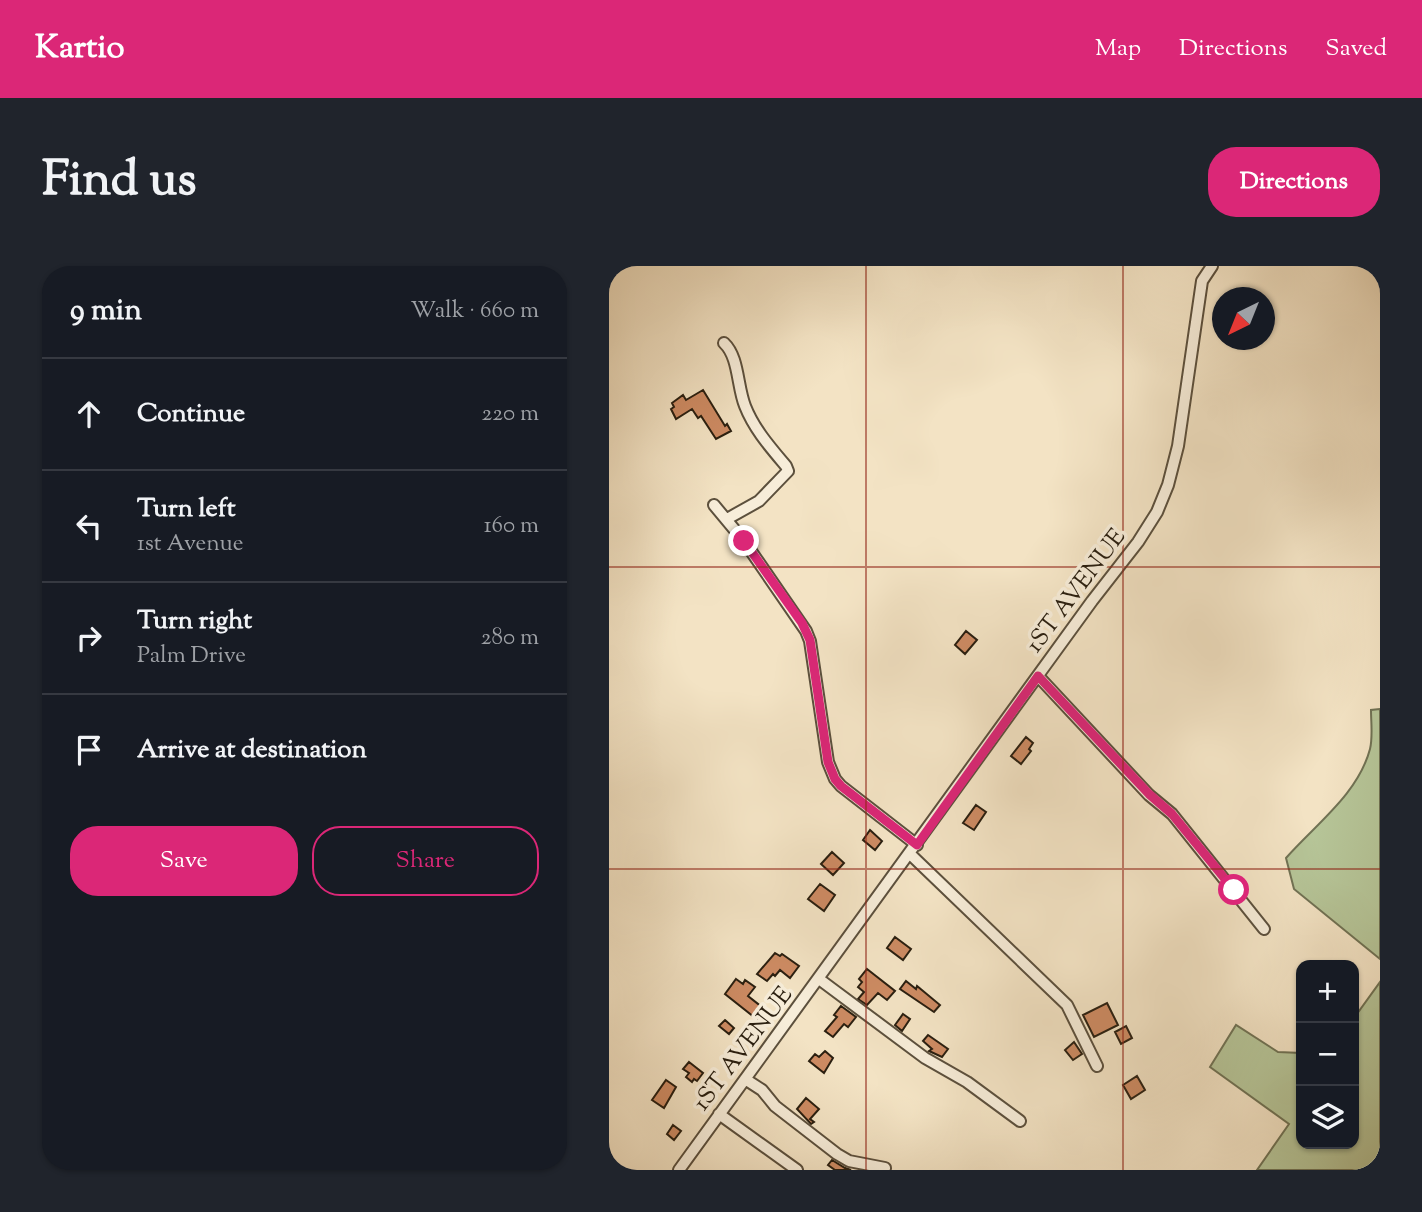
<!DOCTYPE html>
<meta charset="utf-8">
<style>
:root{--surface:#171b24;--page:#20242c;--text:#f1f3f6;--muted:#9ea1a6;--line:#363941;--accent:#db2777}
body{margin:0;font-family:"Sorts Mill Goudy",serif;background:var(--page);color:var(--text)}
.controls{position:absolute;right:21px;bottom:21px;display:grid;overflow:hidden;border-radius:14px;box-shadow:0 2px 5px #0004}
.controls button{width:63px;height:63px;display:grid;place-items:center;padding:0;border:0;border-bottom:2px solid var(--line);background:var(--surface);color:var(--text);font:35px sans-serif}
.compass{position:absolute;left:603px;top:21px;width:63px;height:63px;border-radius:50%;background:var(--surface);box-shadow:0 2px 5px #0004;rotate:223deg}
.stop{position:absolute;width:21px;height:21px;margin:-16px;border:5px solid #db2777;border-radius:50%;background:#fff}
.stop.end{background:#db2777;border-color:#fff;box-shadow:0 2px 7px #0008}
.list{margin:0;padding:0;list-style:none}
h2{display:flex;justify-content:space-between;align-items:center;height:91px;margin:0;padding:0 28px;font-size:30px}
h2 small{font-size:23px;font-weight:400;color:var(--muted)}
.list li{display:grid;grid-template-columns:46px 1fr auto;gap:21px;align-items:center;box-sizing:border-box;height:112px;padding:0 28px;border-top:2px solid var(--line)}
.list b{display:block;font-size:26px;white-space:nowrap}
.list p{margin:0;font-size:23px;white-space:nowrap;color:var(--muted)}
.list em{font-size:23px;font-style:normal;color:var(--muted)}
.actions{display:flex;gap:14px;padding:21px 28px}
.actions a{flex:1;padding:16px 0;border:2px solid var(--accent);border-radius:28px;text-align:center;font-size:24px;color:var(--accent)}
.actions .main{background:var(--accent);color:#fff}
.icon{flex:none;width:38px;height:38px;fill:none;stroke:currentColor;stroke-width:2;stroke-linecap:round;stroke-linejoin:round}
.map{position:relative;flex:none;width:771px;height:904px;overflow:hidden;border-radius:28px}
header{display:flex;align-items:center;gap:42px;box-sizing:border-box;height:98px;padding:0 35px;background:var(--accent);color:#fff}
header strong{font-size:33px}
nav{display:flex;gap:38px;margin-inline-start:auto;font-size:24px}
.intro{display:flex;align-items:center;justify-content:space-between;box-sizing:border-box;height:168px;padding:0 42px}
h1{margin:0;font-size:49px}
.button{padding:18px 32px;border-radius:28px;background:var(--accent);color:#fff;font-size:24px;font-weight:700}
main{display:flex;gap:42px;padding:0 42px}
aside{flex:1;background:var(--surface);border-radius:28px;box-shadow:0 2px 5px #0004}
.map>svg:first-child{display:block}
.green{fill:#b6c598;stroke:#707254;stroke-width:2}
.building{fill:#cd8b63;stroke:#2a1f10;stroke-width:2}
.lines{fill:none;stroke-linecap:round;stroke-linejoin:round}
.minor-casing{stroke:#5c503d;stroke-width:14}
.minor{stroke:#f7edd9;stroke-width:10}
.route{stroke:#db2777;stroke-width:9}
.grid{fill:none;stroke:#8f2418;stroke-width:2;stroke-opacity:0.55}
.labels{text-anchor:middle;stroke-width:7;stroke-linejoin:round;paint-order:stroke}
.street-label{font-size:24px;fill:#2a1f10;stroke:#f7edd9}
</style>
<header>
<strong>Kartio</strong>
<nav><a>Map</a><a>Directions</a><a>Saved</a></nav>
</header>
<div class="intro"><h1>Find us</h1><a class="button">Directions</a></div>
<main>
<aside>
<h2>9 min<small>Walk · 660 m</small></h2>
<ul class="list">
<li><svg class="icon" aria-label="ahead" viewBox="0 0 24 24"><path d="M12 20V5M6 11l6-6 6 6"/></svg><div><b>Continue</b></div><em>220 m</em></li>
<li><svg class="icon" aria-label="left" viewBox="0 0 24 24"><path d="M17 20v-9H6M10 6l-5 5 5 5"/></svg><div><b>Turn left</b><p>1st Avenue</p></div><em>160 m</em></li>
<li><svg class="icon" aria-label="right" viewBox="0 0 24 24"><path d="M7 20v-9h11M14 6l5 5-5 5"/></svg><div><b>Turn right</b><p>Palm Drive</p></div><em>280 m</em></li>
<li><svg class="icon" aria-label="arrive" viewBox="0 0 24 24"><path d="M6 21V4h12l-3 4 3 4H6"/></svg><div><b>Arrive at destination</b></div></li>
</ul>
<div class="actions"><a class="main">Save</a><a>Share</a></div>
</aside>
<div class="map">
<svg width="771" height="904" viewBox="0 0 771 904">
<rect width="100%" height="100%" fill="#f3e3c4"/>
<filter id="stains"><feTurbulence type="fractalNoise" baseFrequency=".00286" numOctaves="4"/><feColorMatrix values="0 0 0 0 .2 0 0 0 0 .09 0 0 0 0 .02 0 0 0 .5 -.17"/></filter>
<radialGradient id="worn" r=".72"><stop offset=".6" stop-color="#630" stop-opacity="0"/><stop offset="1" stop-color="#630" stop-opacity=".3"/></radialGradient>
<path class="green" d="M771 443V693L685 623 677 592C707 558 749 528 761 483 764 471 762 457 762 444Z
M771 716V904H648L680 858 601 801 627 759 669 786 692 787V878H745V752Z"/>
<path class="building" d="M94 124 116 160 118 158 122 165 107 173 92 150 89 152 83 143 67 153 62 143 65 141 63 137 74 129 77 134Z
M357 365 368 374 356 388 346 379Z
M417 471 424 477 420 483 422 485 412 498 402 490Z
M367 539 377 546 365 564 354 557Z
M261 564 273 575 266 584 254 574Z
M223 586 235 597 224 609 212 598Z
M211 618 226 629 215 645 199 633Z
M286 671 302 683 294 694 278 682Z
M166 687 171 690 173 688 190 700 181 712 171 704 166 710 164 708 158 715 148 708Z
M258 703 286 725 278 734 269 727 258 739 249 733 255 726 249 721 253 716 250 713Z
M127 713 134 718 136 714 146 721 139 730 158 745 150 755 116 728Z
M297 715 307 723 308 720 331 739 325 746 291 723Z
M498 737 509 759 485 771 474 749Z
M232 740 247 751 239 761 235 758 224 771 216 765 228 751 225 749Z
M294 748 301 753 293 765 286 759Z
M116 754 125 762 120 768 110 760Z
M517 760 523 772 512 778 506 766Z
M319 769 339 783 333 791 320 785 323 783 314 775Z
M465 776 473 788 464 794 456 784Z
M216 785 224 792 215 807 200 795 206 788 210 791Z
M80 796 94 807 88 815 85 813 83 816 77 811 80 807 74 803Z
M528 810 536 824 522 833 514 819Z
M57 814 67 821 55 842 43 834Z
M197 832 210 843 201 853 205 856 202 858 188 843Z
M64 859 72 865 65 874 58 868Z
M223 894 236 902 242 904H226L219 899Z"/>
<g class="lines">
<g class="minor-casing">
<path id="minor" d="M115 77C130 91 128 120 136 140 145 163 161 181 177 200L179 205 150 235 118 253
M105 239 135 275 197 365 201 375 219 496 226 513 232 520 308 579
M429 410 540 529 563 548 655 663
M301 588 458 739 488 800
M210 713 316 792 358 816 411 855
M136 813 153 824 166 840 228 888 240 895 276 902
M110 848 188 904
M70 904 483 335 529 276 548 246 559 219 569 180 593 15 603 0"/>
</g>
<use href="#minor" class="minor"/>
</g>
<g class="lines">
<path class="route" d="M135 275 193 357 201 374 219 496 226 513 232 520 308 579 429 410 540 528 563 548 625 624"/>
</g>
<path class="grid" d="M257 0V904M514 0V904M0 301H771M0 603H771"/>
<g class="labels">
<g class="street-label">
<text transform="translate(466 324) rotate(-53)" y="8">1ST AVENUE</text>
<text transform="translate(133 782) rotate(-53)" y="8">1ST AVENUE</text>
</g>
</g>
<rect width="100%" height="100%" filter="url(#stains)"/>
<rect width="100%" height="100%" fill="url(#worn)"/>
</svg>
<div class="controls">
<button>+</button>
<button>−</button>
<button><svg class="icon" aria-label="layers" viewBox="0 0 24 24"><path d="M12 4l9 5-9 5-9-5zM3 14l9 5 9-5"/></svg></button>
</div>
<svg class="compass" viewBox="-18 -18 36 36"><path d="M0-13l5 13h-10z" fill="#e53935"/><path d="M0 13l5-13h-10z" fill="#9ea1a6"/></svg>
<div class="stop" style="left:625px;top:624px"></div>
<div class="stop end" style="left:135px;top:275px"></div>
</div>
</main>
